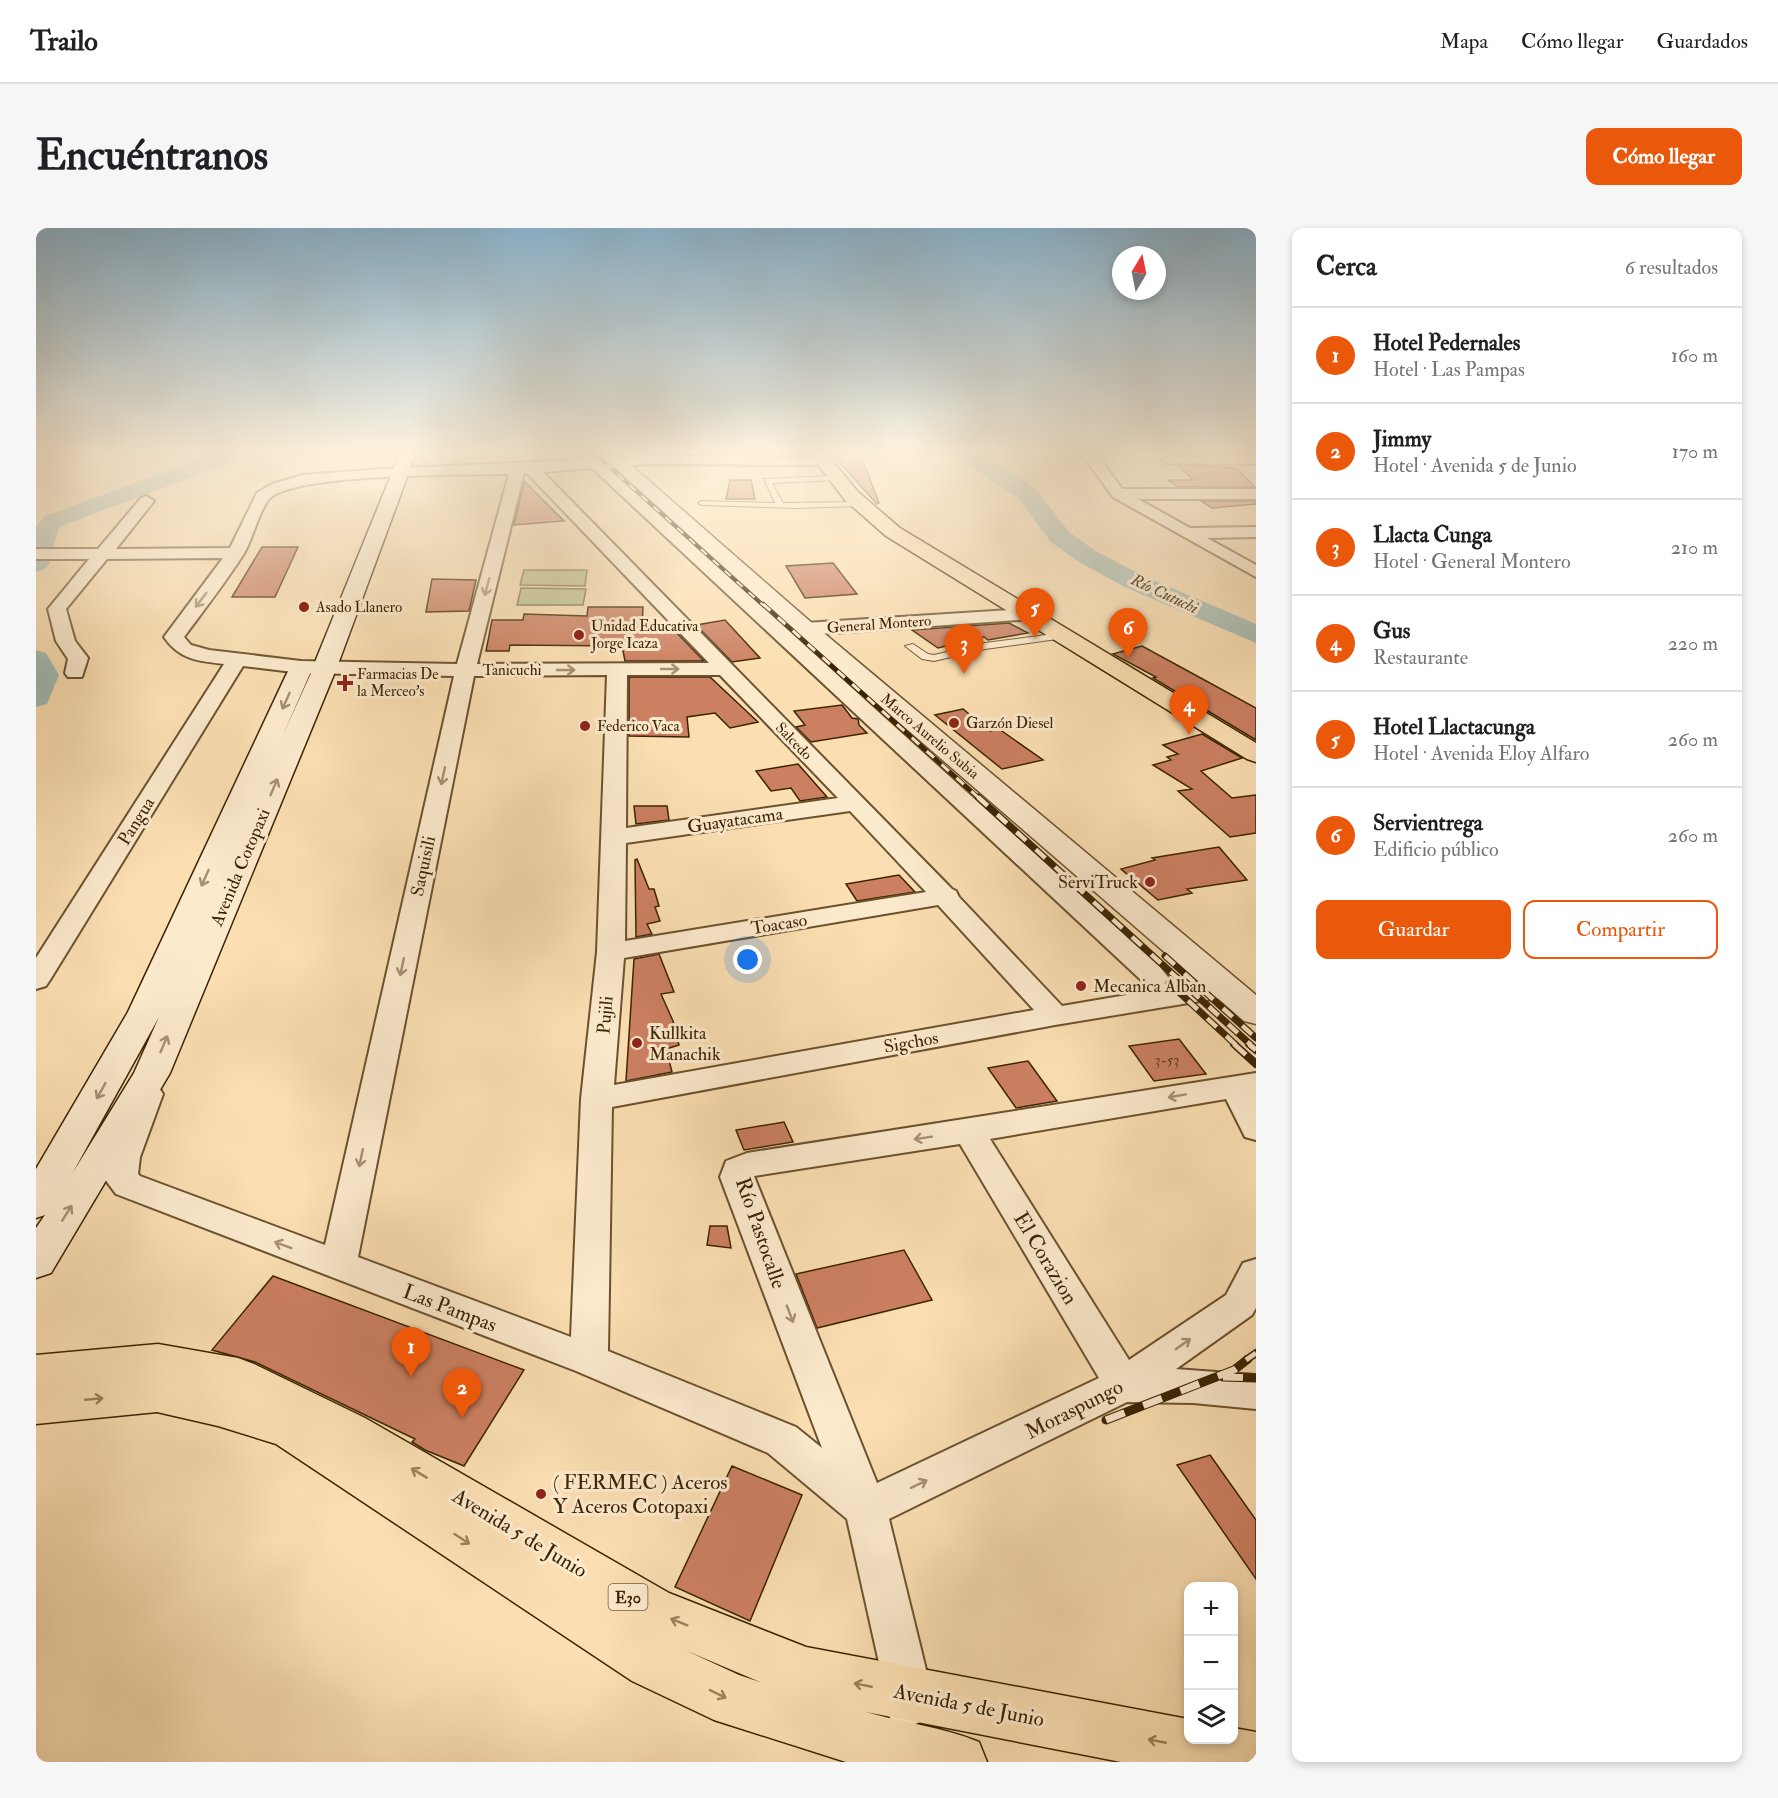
<!DOCTYPE html>
<html lang="es">
<meta charset="utf-8">
<style>
:root{--surface:#fff;--page:#f6f6f6;--text:#202124;--muted:#757577;--line:#e0e0e0;--accent:#ea580c}
body{margin:0;font-family:"IM FELL Double Pica",serif;background:var(--page);color:var(--text)}
.controls{position:absolute;right:18px;bottom:18px;display:grid;overflow:hidden;border-radius:12px;box-shadow:0 3px 9px #0003}
.controls button{width:54px;height:54px;display:grid;place-items:center;padding:0;border:0;border-bottom:2px solid var(--line);background:var(--surface);color:var(--text);font:30px sans-serif}
.compass{position:absolute;left:1076px;top:18px;width:54px;height:54px;border-radius:50%;background:var(--surface);box-shadow:0 3px 9px #0003;rotate:10deg}
.you{position:absolute;left:712px;top:732px;width:21px;height:21px;margin:-15px;border:4px solid #fff;border-radius:50%;background:#1a73e8;box-shadow:0 0 0 9px #1a73e833}
.badge{display:grid;place-items:center;width:39px;height:39px;border-radius:50%;background:var(--accent);color:#fff;font-size:20px;font-weight:700}
.pin{position:absolute;translate:-50% -50px;filter:drop-shadow(0 2px 3px #0008)}
.pin::after{content:'';position:absolute;top:32px;width:21px;height:18px;background:inherit;clip-path:polygon(0 0,100% 0,50% 100%)}
.list{margin:0;padding:0;list-style:none}
h2{display:flex;justify-content:space-between;align-items:center;height:78px;margin:0;padding:0 24px;font-size:26px}
h2 small{font-size:20px;font-weight:400;color:var(--muted)}
.list li{display:grid;grid-template-columns:39px 1fr auto;gap:18px;align-items:center;box-sizing:border-box;height:96px;padding:0 24px;border-top:2px solid var(--line)}
.list b{display:block;font-size:22px;white-space:nowrap}
.list p{margin:0;font-size:20px;white-space:nowrap;color:var(--muted)}
.list em{font-size:20px;font-style:normal;color:var(--muted)}
.actions{display:flex;gap:12px;padding:18px 24px}
.actions a{flex:1;padding:14px 0;border:2px solid var(--accent);border-radius:12px;text-align:center;font-size:21px;color:var(--accent)}
.actions .main{background:var(--accent);color:#fff}
.icon{flex:none;width:33px;height:33px;fill:none;stroke:currentColor;stroke-width:2;stroke-linecap:round;stroke-linejoin:round}
.map{position:relative;flex:none;width:1220px;height:1534px;overflow:hidden;border-radius:12px}
header{display:flex;align-items:center;gap:36px;box-sizing:border-box;height:84px;padding:0 30px;background:var(--surface);border-bottom:2px solid var(--line)}
header strong{font-size:28px}
nav{display:flex;gap:33px;margin-inline-start:auto;font-size:21px}
.intro{display:flex;align-items:center;justify-content:space-between;box-sizing:border-box;height:144px;padding:0 36px}
h1{margin:0;font-size:42px}
.button{padding:15px 27px;border-radius:12px;background:var(--accent);color:#fff;font-size:21px;font-weight:700}
main{display:flex;gap:36px;padding:0 36px}
aside{flex:1;background:var(--surface);border-radius:12px;box-shadow:0 3px 9px #0003}
.map>svg:first-child{display:block}
.green{fill:#bfc28c;stroke:#7d7247;stroke-width:1.5}
.lines{fill:none;stroke-linecap:round;stroke-linejoin:round}
.river{fill:#a0bbb3;fill-rule:evenodd}
.building{fill:#cc8062;stroke:#3b2302;stroke-width:1.5}
.service-casing{stroke:#6b522e;stroke-width:2}
.minor-casing{stroke:#6b522e;stroke-width:4}
.tertiary-casing{stroke:#6b522e;stroke-width:3}
.secondary-casing{stroke:#3b2302;stroke-width:3}
.primary-casing{stroke:#3b2302;stroke-width:3}
.service{fill:#fceacd;fill-rule:evenodd}
.minor{fill:#fceacd;fill-rule:evenodd}
.tertiary{fill:#fceacd;fill-rule:evenodd}
.secondary{fill:#fceacd;fill-rule:evenodd}
.primary{fill:#fbdfb2;fill-rule:evenodd}
.rail-far4-casing{stroke:#3b2302;stroke-width:4}
.rail-far3-casing{stroke:#3b2302;stroke-width:4.5}
.rail-far2-casing{stroke:#3b2302;stroke-width:7}
.rail-far1-casing{stroke:#3b2302;stroke-width:8}
.rail-casing{stroke:#3b2302;stroke-width:9}
.rail-far4{stroke:#fceacd;stroke-width:2;stroke-dasharray:8;stroke-linecap:butt}
.rail-far3{stroke:#fceacd;stroke-width:3;stroke-dasharray:10;stroke-linecap:butt}
.rail-far2{stroke:#fceacd;stroke-width:4.5;stroke-dasharray:13;stroke-linecap:butt}
.rail-far1{stroke:#fceacd;stroke-width:5;stroke-dasharray:16;stroke-linecap:butt}
.rail{stroke:#fceacd;stroke-width:7;stroke-dasharray:20;stroke-linecap:butt}
.oneway{stroke:#a59072}
.oneway2{stroke:#9b815a}
.poi-dot{fill:#8f2418;stroke:#fceacd;stroke-width:2}
.labels{text-anchor:middle;stroke-width:6;stroke-linejoin:round;paint-order:stroke}
.far-poi-label{font-size:15px;fill:#3b2302;stroke:#fceacd;text-anchor:start}
.far-street-label{font-size:15px;fill:#3b2302;stroke:#fceacd}
.number-label{font-size:15px;fill:#5f3a1a}
.far-water-label{font-size:16px;font-style:italic;fill:#595137;stroke:#fceacd}
.shield{fill:#fceacd;stroke:#755f3f;stroke-width:1.5}
.shield-label{font-size:16px;font-weight:bold;fill:#3b2302}
.street-label{font-size:18px;fill:#3b2302;stroke:#fceacd}
.poi-label{font-size:18px;fill:#3b2302;stroke:#fceacd;text-anchor:start}
.near-street-label{font-size:21px;fill:#3b2302;stroke:#fceacd}
.near-poi-label{font-size:21px;fill:#3b2302;stroke:#fceacd;text-anchor:start}
</style>
<header>
<strong>Trailo</strong>
<nav><a>Mapa</a><a>Cómo llegar</a><a>Guardados</a></nav>
</header>
<div class="intro"><h1>Encuéntranos</h1><a class="button">Cómo llegar</a></div>
<main>
<div class="map">
<svg width="1220" height="1534" viewBox="0 0 1220 1534">
<rect width="100%" height="100%" fill="#fbdfb2"/>
<filter id="stains"><feTurbulence type="fractalNoise" baseFrequency=".00333" numOctaves="4"/><feColorMatrix values="0 0 0 0 .2 0 0 0 0 .09 0 0 0 0 .02 0 0 0 .5 -.17"/></filter>
<radialGradient id="worn" r=".72"><stop offset=".6" stop-color="#630" stop-opacity="0"/><stop offset="1" stop-color="#630" stop-opacity=".3"/></radialGradient>
<path class="green" d="M488 342H551L549 358 484 357Z
M485 360 550 361 547 377H481Z"/>
<g class="lines">
<path class="river" d="M181 225H213L210 229 25 298 22 302 13 336 9 341 0 344V298L9 288Z
M923 225H945L991 254 1003 265 1033 304 1061 324 1108 348 1220 396V415L1089 359 1043 334 1015 314 981 269 938 241Z
M0 422 10 425 23 447 11 476 0 479Z"/>
</g>
<path class="building" d="M796 226H824L843 275 841 276Z
M1142 237 1200 240 1219 259H1142L1132 252H1157Z
M694 252H715L719 271H690Z
M488 253 528 293 478 297Z
M1165 273H1220V276L1176 280Z
M226 319H262L239 369H196Z
M797 335 821 366 769 370 750 338Z
M396 351 440 352 433 383 390 384Z
M552 379H607L606 400 628 397 632 401 636 400 668 433H589L586 418 474 417 473 423H450L456 392H487L488 386 551 388Z
M689 392 724 430 696 434 660 397Z
M973 395 992 405 952 412 948 409 902 420 876 402Z
M1106 418 1220 480V512L1117 450 1120 449 1077 426Z
M593 449H674L722 494 694 500 679 485 651 489 653 509 593 508Z
M806 477 816 490 822 491 823 497 831 505 775 514 760 499 769 497 758 483Z
M927 481 954 503 963 501 1007 532 966 541 899 487Z
M1166 506 1206 530 1165 543 1196 570 1220 567V605L1194 609 1142 563 1156 561 1117 537 1135 532 1131 529 1142 526 1127 517Z
M762 536 791 569 764 573 755 560 735 563 720 543Z
M598 578H631L633 592 600 596Z
M1183 619 1211 652 1151 661 1156 665 1122 672 1085 641 1119 632 1116 630Z
M601 631 613 661H618L623 678 619 679 624 693 611 696 616 706 600 709 599 632Z
M863 647 879 664 821 673 810 656Z
M623 726 638 764 625 766 637 793 643 817 630 821 636 844 590 853 598 731Z
M1143 811 1170 846 1118 853 1093 818Z
M992 833 1021 873 980 880 952 840Z
M748 894 757 914 708 922 700 902Z
M674 998H691L695 1020 671 1017Z
M868 1022 896 1072 781 1100 760 1046Z
M237 1048 488 1142 428 1238 389 1222 376 1214 379 1211 219 1134 176 1122Z
M1174 1227 1220 1292V1351L1141 1237Z
M696 1238 766 1267 714 1393 639 1359Z"/>
<g class="lines">
<g class="service-casing">
<path id="service" d="M798 248H801V252L736 255 747 275 821 274 825 276 824 278 761 280 666 277 662 275 666 273 739 275 728 251Z
M1025 405 1030 408 1028 410 949 421 898 433 886 431 869 418 877 416 892 426 898 427 949 415Z"/>
</g>
<g class="minor-casing">
<path id="minor" d="M1045 225H1060L1086 261H1220V271H1102L1154 300 1220 299V309L1171 310 1220 337V349L1077 269Z
M553 226 563 231 615 228 791 230 793 233 791 236 786 237 615 236 572 239 1124 739 1140 759 1189 751 1199 754 1203 760 1199 766 1189 769 1019 797 576 879 572 1123 760 1199 786 1220 684 949 690 933 711 925 1220 845V912L1209 909 1190 871 954 911 1093 1132 1190 1067 1207 1035 1220 1031V1080L1216 1087 1140 1141 1220 1147V1181L1157 1175 1091 1174 853 1291 896 1466 889 1492 872 1499 855 1492 848 1475 850 1466 811 1291 732 1225 540 1143 80 966 68 950 72 929 95 866 100 858 111 855 122 858 127 866 104 929 102 946 104 948 289 1017 418 448 265 445 207 438 14 752 10 758 0 761V730L188 436C162 433 144 432 128 409L187 330 71 331 30 381 39 413 52 430 46 449H32L29 445 32 431 20 413 12 381 53 331H0V321H62L105 270 110 268 118 273 80 321 194 320 221 265 236 256 267 247 346 241 547 232 548 227ZM556 240 1104 751 1114 763 1026 778 923 669 920 663 916 661 507 244ZM488 245H491L673 435 441 436ZM473 246 421 436 265 433 173 422 155 417 148 409C168 382 189 355 207 327 216 314 224 279 234 270 262 245 429 247 473 246ZM571 447 561 724 545 871 535 1109 322 1029 438 448ZM591 447H684L802 570 590 600ZM814 583 890 664 589 713 590 615ZM902 677 998 782 578 857 588 730ZM924 916 1063 1150 841 1255 718 948Z
M1133 228H1220V236L1128 235 1126 232Z
M990 381 997 383 999 387 997 391 769 407 762 405 760 401 762 397 769 395Z"/>
</g>
<g class="tertiary-casing">
<path id="tertiary" d="M563 225H581L777 396 1220 767V796L1208 793 761 406Z"/>
</g>
<g class="secondary-casing">
<path id="secondary" d="M364 225H380L301 439 134 845 15 1045 0 1050V1000L9 987 0 990V941L92 784 252 443 256 438 264 436 272 438 276 443 246 509 277 439ZM123 789 98 845 36 946Z"/>
</g>
<g class="primary-casing">
<path id="primary" d="M773 225H790L822 264 864 300 1220 515V534L1211 531 850 308 809 272Z
M122 1116 202 1130 218 1136 329 1190 633 1365 770 1419 1152 1491V1512H1198V1500L1220 1504V1534H1085L830 1484C867 1495 907 1499 943 1514L951 1534H810L678 1492 596 1453 240 1216 182 1198 121 1184 0 1196V1127ZM651 1423 724 1454 703 1447Z"/>
</g>
<use href="#service" class="service"/>
<use href="#minor" class="minor"/>
<use href="#tertiary" class="tertiary"/>
<use href="#secondary" class="secondary"/>
<use href="#primary" class="primary"/>
<g class="rail-far4-casing">
<path id="rail-far4" d="M558 225 728 378"/>
</g>
<g class="rail-far3-casing">
<path id="rail-far3" d="M727 376 944 571"/>
</g>
<g class="rail-far2-casing">
<path id="rail-far2" d="M942 569 1215 817
M1129 728 1220 810
M1133 755 1200 817"/>
</g>
<g class="rail-far1-casing">
<path id="rail-far1" d="M1198 816 1220 836
M1213 816 1220 822
M1210 1132 1220 1125"/>
</g>
<g class="rail-casing">
<path id="rail" d="M1187 1149 1220 1150
M1070 1192 1198 1142 1212 1131"/>
</g>
<use href="#rail-far4" class="rail-far4"/>
<use href="#rail-far3" class="rail-far3"/>
<use href="#rail-far2" class="rail-far2"/>
<use href="#rail-far1" class="rail-far1"/>
<use href="#rail" class="rail"/>
</g>
<defs><path id="oneway-shaft" d="M-6 0H5M1.5-3L5.5 0L1.5 3" fill="none" stroke-width="1.6" stroke-linecap="round" stroke-linejoin="round" transform="scale(1.5)"/></defs>
<g class="oneway">
<use href="#oneway-shaft" transform="translate(451 359) rotate(105)"/>
<use href="#oneway-shaft" transform="translate(165 372) rotate(127)"/>
<use href="#oneway-shaft" transform="translate(634 441)"/>
<use href="#oneway-shaft" transform="translate(530 442)"/>
<use href="#oneway-shaft" transform="translate(250 473) rotate(114)"/>
<use href="#oneway-shaft" transform="translate(407 548) rotate(102)"/>
<use href="#oneway-shaft" transform="translate(238 559) rotate(-67)"/>
<use href="#oneway-shaft" transform="translate(169 650) rotate(114)"/>
<use href="#oneway-shaft" transform="translate(366 739) rotate(102)"/>
<use href="#oneway-shaft" transform="translate(128 816) rotate(-67)"/>
<use href="#oneway-shaft" transform="translate(65 863) rotate(119)"/>
<use href="#oneway-shaft" transform="translate(1141 868) rotate(170)"/>
<use href="#oneway-shaft" transform="translate(887 910) rotate(171)"/>
<use href="#oneway-shaft" transform="translate(325 930) rotate(102)"/>
<use href="#oneway-shaft" transform="translate(31 985) rotate(-58)"/>
<use href="#oneway-shaft" transform="translate(247 1017) rotate(-159)"/>
<use href="#oneway-shaft" transform="translate(754 1086) rotate(69)"/>
<use href="#oneway-shaft" transform="translate(1147 1116) rotate(-35)"/>
<use href="#oneway-shaft" transform="translate(883 1256) rotate(-25)"/>
</g>
<g class="oneway2">
<use href="#oneway-shaft" transform="translate(58 1171) rotate(-5)"/>
<use href="#oneway-shaft" transform="translate(383 1245) rotate(-149)"/>
<use href="#oneway-shaft" transform="translate(426 1311) rotate(33)"/>
<use href="#oneway-shaft" transform="translate(643 1394) rotate(-158)"/>
<use href="#oneway-shaft" transform="translate(827 1457) rotate(-169)"/>
<use href="#oneway-shaft" transform="translate(682 1466) rotate(26)"/>
<use href="#oneway-shaft" transform="translate(1121 1513) rotate(-169)"/>
</g>
<linearGradient id="sky" x2="0" y2="1"><stop stop-color="#8bb7d3"/><stop offset="0.51" stop-color="#fdf1dc"/><stop offset="1" stop-color="#fdf1dc" stop-opacity="0"/></linearGradient>
<rect width="1220" height="440" fill="url(#sky)"/>
<g class="poi-dot">
<circle cx="268" cy="379" r="6"/>
<circle cx="543" cy="407" r="6"/>
<path d="M306 446h6v6h6v6h-6v6h-6v-6h-6v-6h6z"/>
<circle cx="918" cy="495" r="6"/>
<circle cx="549" cy="498" r="6"/>
<circle cx="1114" cy="654" r="6"/>
<circle cx="1045" cy="758" r="6"/>
<circle cx="601" cy="815" r="6"/>
<circle cx="505" cy="1266" r="6"/>
</g>
<g class="labels">
<g class="far-poi-label">
<text x="280" y="384">Asado Llanero</text>
<text x="555" y="403">Unidad Educativa<tspan x="555" dy="17">Jorge Icaza</tspan></text>
<text x="321" y="451">Farmacias De<tspan x="321" dy="17">la Merceo's</tspan></text>
<text x="930" y="500">Garzón Diesel</text>
<text x="561" y="503">Federico Vaca</text>
</g>
<g class="far-street-label">
<text transform="translate(843 396) rotate(-4)" y="5">General Montero</text>
<text x="476" y="447">Tanicuchi</text>
<text transform="translate(894 508) rotate(40)" y="5">Marco Aurelio Subia</text>
<text transform="translate(758 513) rotate(46)" y="5">Salcedo</text>
</g>
<g class="number-label">
<text x="1131" y="837">3-53</text>
</g>
<g class="far-water-label">
<text transform="translate(1129 365) rotate(25)" y="6">Río Cutuchi</text>
</g>
<rect class="shield" x="572.5" y="1356" width="39" height="26" rx="4.5"/>
<g class="shield-label">
<text x="592" y="1375">E30</text>
</g>
<g class="street-label">
<text transform="translate(699 592) rotate(-8)" y="6">Guayatacama</text>
<text transform="translate(100 593) rotate(-58)" y="6">Pangua</text>
<text transform="translate(387 638) rotate(-78)" y="6">Saquisili</text>
<text transform="translate(204 639) rotate(-67)" y="6">Avenida Cotopaxi</text>
<text transform="translate(743 696) rotate(-9)" y="6">Toacaso</text>
<text transform="translate(569 787) rotate(-85)" y="6">Pujili</text>
<text transform="translate(875 814) rotate(-10)" y="6">Sigchos</text>
</g>
<g class="poi-label">
<text x="1102" y="660" text-anchor="end">ServiTruck</text>
<text x="1057" y="764">Mecanica Alban</text>
<text x="613" y="811">Kullkita<tspan x="613" dy="21">Manachik</tspan></text>
</g>
<g class="near-street-label">
<text transform="translate(725 1005) rotate(71)" y="7">Río Pastocalle</text>
<text transform="translate(1010 1030) rotate(59)" y="7">El Corazion</text>
<text transform="translate(414 1080) rotate(21)" y="7">Las Pampas</text>
<text transform="translate(1038 1181) rotate(-27)" y="7">Moraspungo</text>
<text transform="translate(484 1305) rotate(31)" y="7">Avenida 5 de Junio</text>
<text transform="translate(933 1477) rotate(11)" y="7">Avenida 5 de Junio</text>
</g>
<g class="near-poi-label">
<text x="517" y="1261">( FERMEC ) Aceros<tspan x="517" dy="24">Y Aceros Cotopaxi</tspan></text>
</g>
</g>
<rect width="100%" height="100%" filter="url(#stains)"/>
<rect width="100%" height="100%" fill="url(#worn)"/>
</svg>
<div class="controls">
<button>+</button>
<button>−</button>
<button><svg class="icon" aria-label="layers" viewBox="0 0 24 24"><path d="M12 4l9 5-9 5-9-5zM3 14l9 5 9-5"/></svg></button>
</div>
<svg class="compass" viewBox="-18 -18 36 36"><path d="M0-13l5 13h-10z" fill="#e53935"/><path d="M0 13l5-13h-10z" fill="#757577"/></svg>
<div class="you"></div>
<div class="pin badge" style="left:375px;top:1149px">1</div>
<div class="pin badge" style="left:426px;top:1190px">2</div>
<div class="pin badge" style="left:928px;top:446px">3</div>
<div class="pin badge" style="left:1153px;top:507px">4</div>
<div class="pin badge" style="left:999px;top:410px">5</div>
<div class="pin badge" style="left:1092px;top:430px">6</div>
</div>
<aside>
<h2>Cerca<small>6 resultados</small></h2>
<ul class="list">
<li><span class="badge">1</span><div><b>Hotel Pedernales</b><p>Hotel · Las Pampas</p></div><em>160 m</em></li>
<li><span class="badge">2</span><div><b>Jimmy</b><p>Hotel · Avenida 5 de Junio</p></div><em>170 m</em></li>
<li><span class="badge">3</span><div><b>Llacta Cunga</b><p>Hotel · General Montero</p></div><em>210 m</em></li>
<li><span class="badge">4</span><div><b>Gus</b><p>Restaurante</p></div><em>220 m</em></li>
<li><span class="badge">5</span><div><b>Hotel Llactacunga</b><p>Hotel · Avenida Eloy Alfaro</p></div><em>260 m</em></li>
<li><span class="badge">6</span><div><b>Servientrega</b><p>Edificio público</p></div><em>260 m</em></li>
</ul>
<div class="actions"><a class="main">Guardar</a><a>Compartir</a></div>
</aside>
</main>
